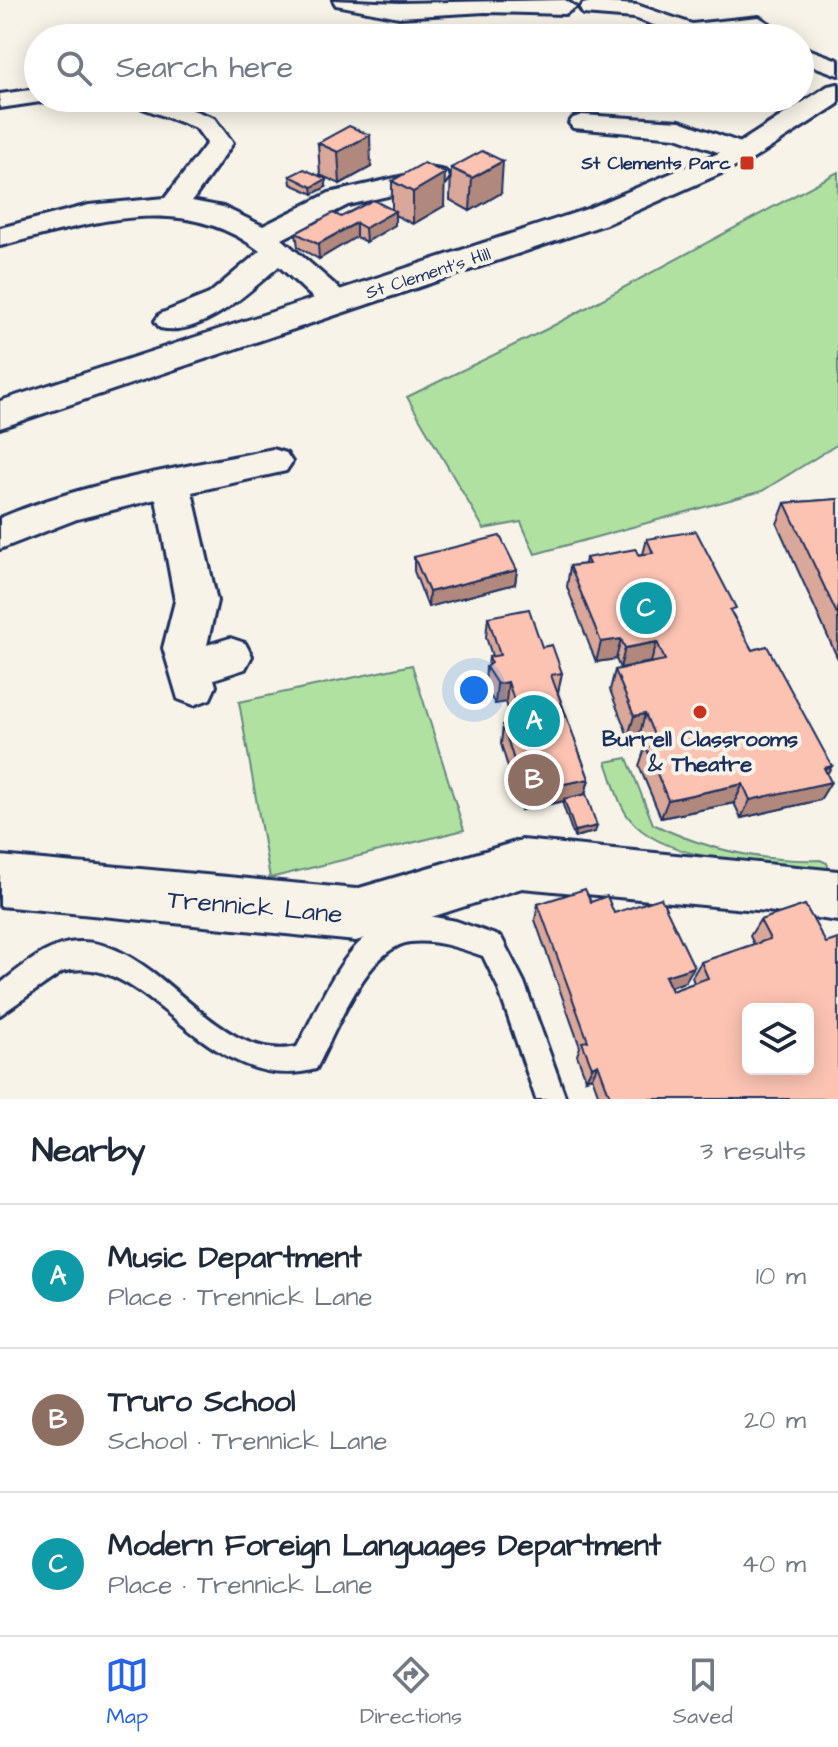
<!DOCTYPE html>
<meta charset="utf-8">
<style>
:root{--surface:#fff;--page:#f6f6f7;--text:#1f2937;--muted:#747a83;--line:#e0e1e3;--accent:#2563eb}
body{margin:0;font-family:"Architects Daughter",sans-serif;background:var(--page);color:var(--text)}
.controls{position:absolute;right:24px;bottom:24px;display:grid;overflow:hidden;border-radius:12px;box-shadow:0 4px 20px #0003}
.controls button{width:72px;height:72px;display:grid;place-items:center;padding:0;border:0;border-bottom:2px solid var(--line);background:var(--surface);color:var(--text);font:40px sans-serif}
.you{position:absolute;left:474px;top:690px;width:28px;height:28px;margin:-20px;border:6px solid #fff;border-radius:50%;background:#1a73e8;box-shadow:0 0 0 12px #1a73e833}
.badge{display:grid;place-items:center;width:52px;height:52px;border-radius:50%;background:var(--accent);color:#fff;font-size:26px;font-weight:700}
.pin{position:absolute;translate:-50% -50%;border:4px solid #fff;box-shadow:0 2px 8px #0006}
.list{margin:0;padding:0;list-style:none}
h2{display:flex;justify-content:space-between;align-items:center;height:104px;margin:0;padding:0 32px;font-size:34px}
h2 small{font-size:26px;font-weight:400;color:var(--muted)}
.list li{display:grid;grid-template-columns:52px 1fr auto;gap:24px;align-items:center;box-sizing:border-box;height:144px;padding:0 32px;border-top:2px solid var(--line)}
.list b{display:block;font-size:30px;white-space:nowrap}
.list p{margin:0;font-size:26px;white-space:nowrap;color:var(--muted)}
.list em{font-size:26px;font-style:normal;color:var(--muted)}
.icon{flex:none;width:44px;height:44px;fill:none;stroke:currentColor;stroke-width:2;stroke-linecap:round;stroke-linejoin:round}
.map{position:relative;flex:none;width:838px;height:1099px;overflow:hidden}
.search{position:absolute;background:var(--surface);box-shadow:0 4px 20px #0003;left:24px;right:24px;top:24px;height:88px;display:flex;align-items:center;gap:20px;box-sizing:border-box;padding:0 28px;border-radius:44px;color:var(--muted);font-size:30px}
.sheet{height:536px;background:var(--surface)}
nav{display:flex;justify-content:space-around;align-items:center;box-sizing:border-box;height:112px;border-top:2px solid var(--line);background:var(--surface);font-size:22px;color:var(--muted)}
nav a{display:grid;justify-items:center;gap:4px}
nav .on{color:var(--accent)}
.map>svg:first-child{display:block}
.green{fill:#b0e1a1;stroke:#668880;stroke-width:2}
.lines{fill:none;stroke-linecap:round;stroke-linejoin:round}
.lane-casing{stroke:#1b2f5e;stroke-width:6}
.street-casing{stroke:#1b2f5e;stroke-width:6}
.secondary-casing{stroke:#1b2f5e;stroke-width:6}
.lane{fill:#f7f3e8;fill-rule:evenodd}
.street{fill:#f7f3e8;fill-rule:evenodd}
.secondary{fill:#f7f3e8;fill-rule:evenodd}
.wall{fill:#d9a89a;stroke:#1b2f5e;stroke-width:2}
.shaded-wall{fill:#b0887d;stroke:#1b2f5e;stroke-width:2}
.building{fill:#fcc3b3;stroke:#1b2f5e;stroke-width:2;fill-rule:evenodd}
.poi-dot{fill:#c8321e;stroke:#f7f3e8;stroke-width:3}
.labels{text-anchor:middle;stroke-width:8;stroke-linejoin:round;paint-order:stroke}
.far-poi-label{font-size:18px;font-weight:bold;fill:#1b2f5e;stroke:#f7f3e8;text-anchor:end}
.far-street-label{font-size:18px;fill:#1b2f5e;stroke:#f7f3e8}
.poi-label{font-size:22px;font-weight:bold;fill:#1b2f5e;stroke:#f7f3e8}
.near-street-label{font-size:26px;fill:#1b2f5e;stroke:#f7f3e8}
</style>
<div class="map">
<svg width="838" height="1099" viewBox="0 0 838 1099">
<rect width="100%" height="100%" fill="#f7f3e8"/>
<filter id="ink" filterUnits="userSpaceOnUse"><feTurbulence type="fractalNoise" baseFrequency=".0125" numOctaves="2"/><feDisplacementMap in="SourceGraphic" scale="16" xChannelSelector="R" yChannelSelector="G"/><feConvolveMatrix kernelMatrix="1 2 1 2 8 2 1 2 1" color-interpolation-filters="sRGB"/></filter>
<g filter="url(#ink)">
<path class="green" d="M838 172V444L762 491 535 554 521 522 484 529 407 397 547 329Z
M412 665 464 830 270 878 239 702Z
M627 758 653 824C707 850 760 862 820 860L827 863 830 872C778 866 665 864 630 819 618 805 613 780 606 762Z"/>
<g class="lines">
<g class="lane-casing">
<path id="lane" d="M423 915 456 921 501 937 524 982 566 1099H536L498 987 483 956C460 948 435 939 410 942 366 948 335 1034 316 1069 205 1099 147 947 62 972L0 1015V984C20 968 43 948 69 943 154 929 211 1066 297 1047 328 990 349 919 423 915Z"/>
</g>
<g class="street-casing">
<path id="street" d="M333 0 399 3 565 0 576 7 565 14 485 12 399 17 336 5Z
M591 2 637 5 692 24 759 17 770 24 759 31 690 38 634 18 583 14 580 9 583 4Z
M800 46 838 60V75L800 61Z
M38 89V98H49L47 101 0 108V94Z
M126 98H161L214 118 233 143 192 201 223 207 263 226 329 193 435 169 445 171 449 177 445 183 348 205 282 239 348 296 353 303 348 310H326L279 266C250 291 201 338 160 328L155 321 160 314 209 294 260 251C181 190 88 224 0 246V228L89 205 165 198 207 143 196 128 129 103Z
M582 115 680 121 752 147 756 153 752 159 743 161 676 137 573 128 569 123 573 118Z
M273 449 286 453 292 462 286 471 192 492 217 601 207 645 230 638 245 643 252 656 245 669 214 679 216 686 210 699 194 705 178 699 163 648 175 601 156 499 77 519 0 549V518C87 481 181 468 273 449Z
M522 840 838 871V921L767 911 522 888 356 941 0 906V856L356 889Z"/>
</g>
<g class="secondary-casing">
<path id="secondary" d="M838 84V104L753 159 609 223 0 428V401L587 209 733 147 828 86Z"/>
</g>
<use href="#lane" class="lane"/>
<use href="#street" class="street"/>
<use href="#secondary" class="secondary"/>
</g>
<path class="wall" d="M318 143 371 167 340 184 320 175Z
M451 168 501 193 470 211 450 200Z
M290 176 326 187 313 194 291 184Z
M392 181 444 206 413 224 395 215V225L366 242 356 237 319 259 298 247 296 233 341 217 392 209Z
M838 499V659L777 524 785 503Z
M647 539 733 615 752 650 827 774 820 800 741 818 734 803 661 818 639 766 645 748 640 733 628 736 610 690 615 670 651 662 620 668 616 659 596 662 567 587 570 566 585 564 586 558 643 554Z
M414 557 517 570 515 584 428 607 414 571Z
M488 617 542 647 562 673 558 693 589 779 585 795 595 832 574 837 563 805 564 801 521 810 501 744 503 725 512 723 506 702 495 704 485 687 486 667 488 666 489 657 492 656 486 637Z
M591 902 614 913 685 982 670 987 672 991 694 983 692 977 701 962 754 944 750 936 760 920 805 905 838 1099H600L592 1077 586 1079 577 1055 580 1047 535 920 538 904Z"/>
<path class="shaded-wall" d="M370 135 371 167 340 184 338 152Z
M503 161 501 193 470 211 472 178Z
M445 173 444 206 413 224V192Z
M326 179V187L313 194 312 187Z
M395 211V225L366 242 365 228Z
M356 223V237L319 259 318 244Z
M517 570 515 584 428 607 429 592Z
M621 639 616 659 596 662 601 642Z
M657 642 651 662 620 668 625 648Z
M508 682 506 702 495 704 497 684Z
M645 714 640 733 628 736 634 716Z
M832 766 821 784 831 782 820 800 741 818 750 800 824 768Z
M589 779 584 797 564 799V801L521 810 524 792Z
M743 784 734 803 661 818 668 800Z
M597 826 595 832 574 837 575 831Z
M694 967 685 982 658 991 665 976Z
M598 1064 592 1077 586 1079 592 1067Z"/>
<path class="building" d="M349 126 370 135 338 152 318 143Z
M482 151 503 161 472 178 451 168Z
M424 163 445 173 413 192 392 181Z
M304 169 326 179 312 187 290 176Z
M373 200 395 211 365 228 356 223 318 244 296 233 333 213 341 217Z
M838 499V616L785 503Z
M696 531 736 608 730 610 752 650 767 646 832 766 824 768 831 782 750 800 743 784 668 800 646 747 658 744 645 714 634 716 615 670 665 660 657 642 625 648 621 639 601 642 570 566 589 564 586 558 636 549 638 555 653 553 647 539Z
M500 536 517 570 429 592 414 557Z
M529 609 542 647 552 645 562 673 551 675 589 779 524 792 503 725 521 721 508 682 497 684 486 667 491 663 489 657 500 655 488 617Z
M586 794 597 826 575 831 564 799Z
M585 889 591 902 607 896 614 913 661 898 694 967 665 976 672 991 708 978 701 962 770 939 760 920 805 905 826 943 838 939V1099H611L598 1064 592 1067 582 1042 588 1041 538 904ZM748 1009H808V1069H748Z"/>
</g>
<g class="poi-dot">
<rect x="739" y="155" width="16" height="16" rx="4"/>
<circle cx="700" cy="712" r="8"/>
</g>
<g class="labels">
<g class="far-poi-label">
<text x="731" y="169">St Clements Parc</text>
</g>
<g class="far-street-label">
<text transform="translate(428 273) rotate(-18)" y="6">St Clement's Hill</text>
</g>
<g class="poi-label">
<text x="700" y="746">Burrell Classrooms<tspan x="700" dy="25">&amp; Theatre</tspan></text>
</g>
<g class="near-street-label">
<text transform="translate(255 906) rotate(5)" y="9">Trennick Lane</text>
</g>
</g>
</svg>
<div class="controls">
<button><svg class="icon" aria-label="layers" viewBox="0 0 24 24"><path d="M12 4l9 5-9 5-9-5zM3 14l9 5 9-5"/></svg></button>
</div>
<div class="you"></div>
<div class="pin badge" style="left:534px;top:721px;background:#0f9aa8">A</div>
<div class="pin badge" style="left:534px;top:780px;background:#8d6e63">B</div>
<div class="pin badge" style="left:646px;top:608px;background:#0f9aa8">C</div>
<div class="search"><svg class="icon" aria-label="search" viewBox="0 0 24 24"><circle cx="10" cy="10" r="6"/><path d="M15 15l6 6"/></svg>Search here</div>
</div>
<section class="sheet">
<h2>Nearby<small>3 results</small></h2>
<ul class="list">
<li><span class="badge" style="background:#0f9aa8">A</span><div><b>Music Department</b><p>Place · Trennick Lane</p></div><em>10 m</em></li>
<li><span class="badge" style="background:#8d6e63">B</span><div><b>Truro School</b><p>School · Trennick Lane</p></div><em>20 m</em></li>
<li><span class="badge" style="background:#0f9aa8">C</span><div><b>Modern Foreign Languages Department</b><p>Place · Trennick Lane</p></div><em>40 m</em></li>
</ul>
</section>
<nav>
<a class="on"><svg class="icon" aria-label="map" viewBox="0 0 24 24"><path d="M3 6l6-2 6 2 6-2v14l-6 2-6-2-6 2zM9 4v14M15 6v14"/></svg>Map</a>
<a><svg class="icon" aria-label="directions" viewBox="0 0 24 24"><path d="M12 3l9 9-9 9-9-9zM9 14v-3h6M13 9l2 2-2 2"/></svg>Directions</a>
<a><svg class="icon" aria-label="saved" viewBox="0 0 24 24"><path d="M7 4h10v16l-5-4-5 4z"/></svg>Saved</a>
</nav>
